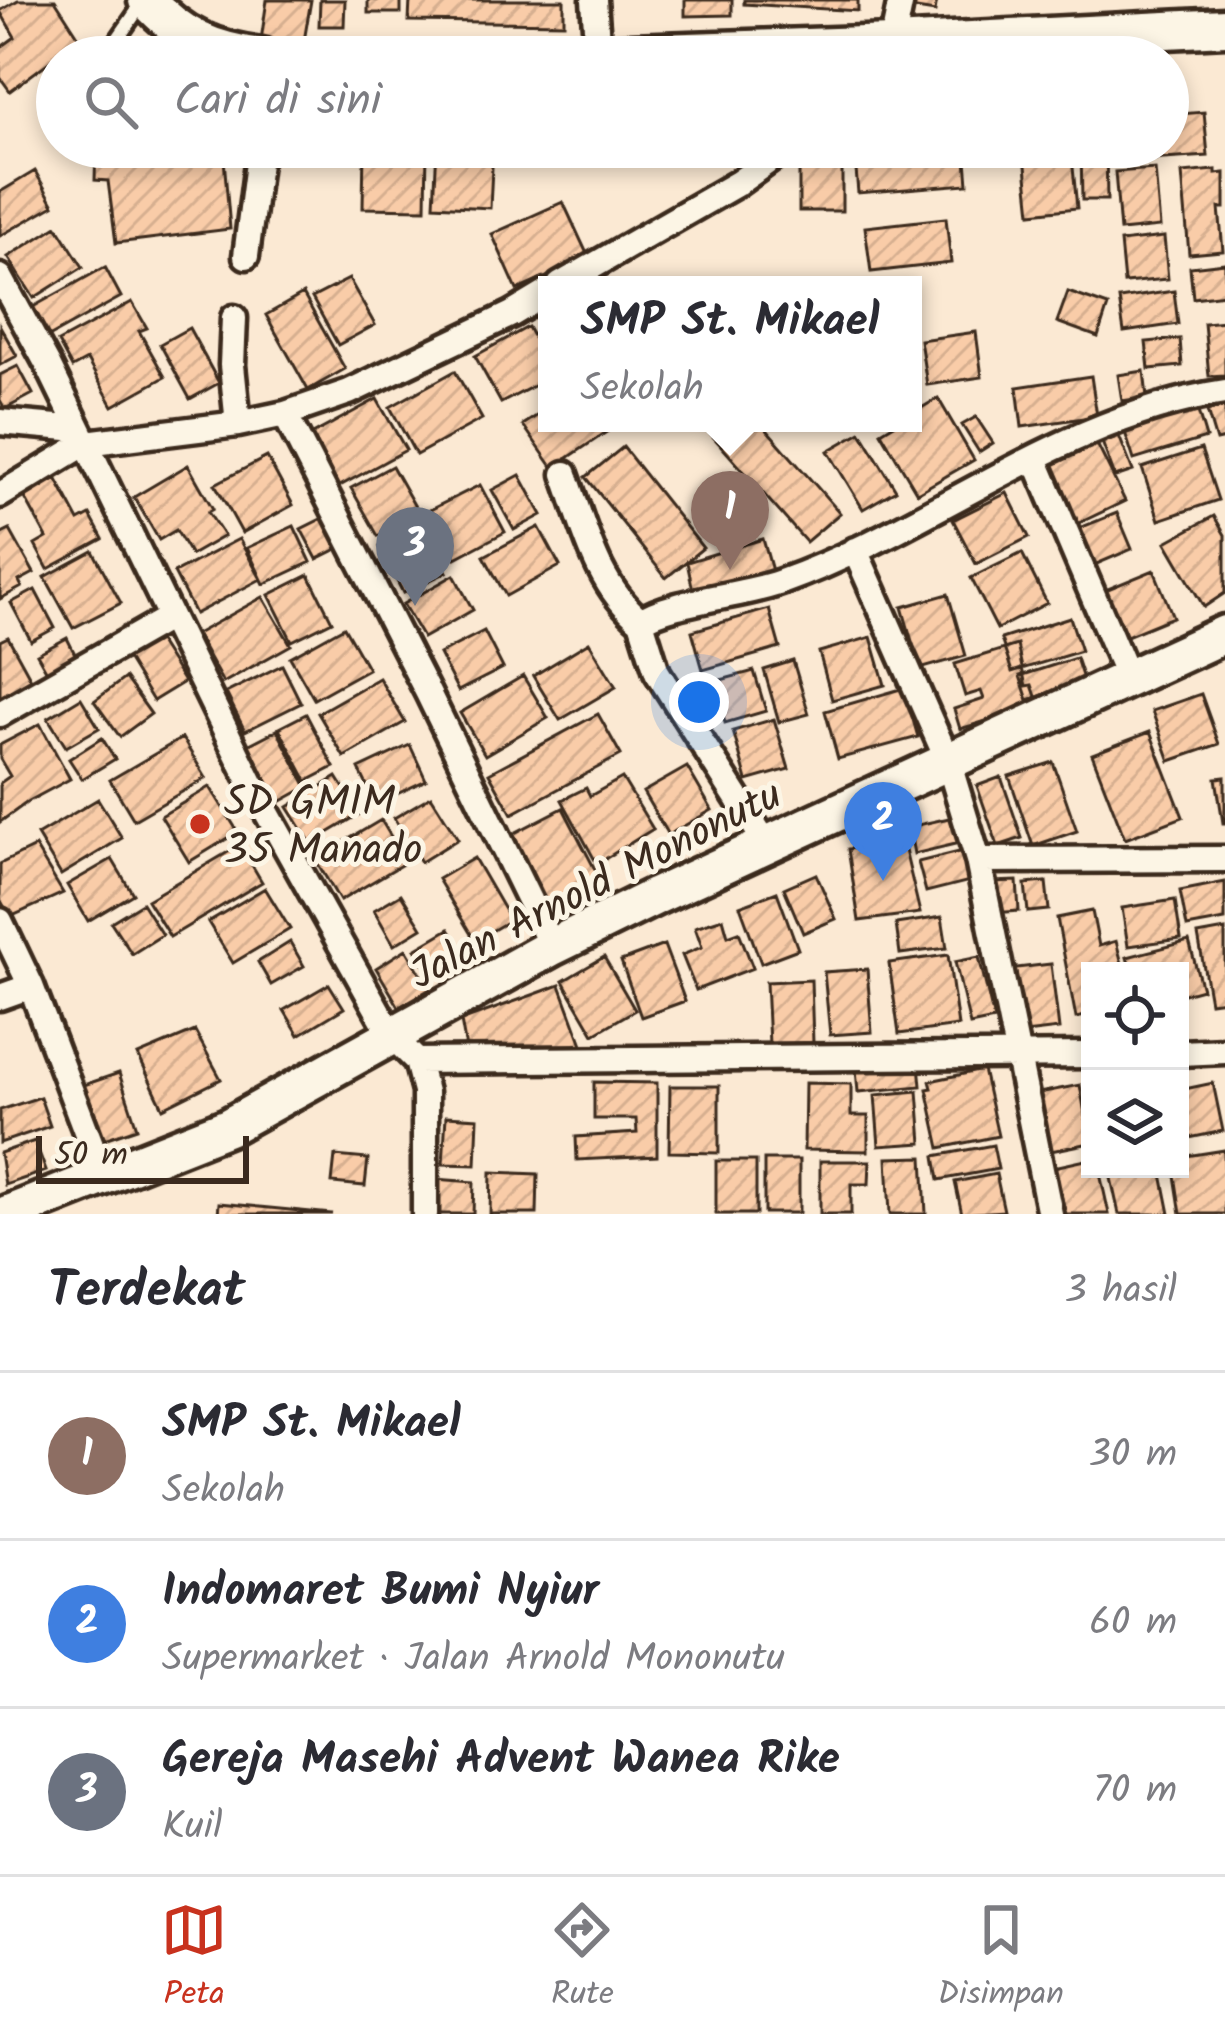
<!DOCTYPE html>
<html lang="id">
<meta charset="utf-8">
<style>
:root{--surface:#fff;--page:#f7f7f7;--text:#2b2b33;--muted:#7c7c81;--line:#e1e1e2;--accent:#c8321e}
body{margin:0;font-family:Kalam,sans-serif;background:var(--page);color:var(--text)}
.controls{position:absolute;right:36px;bottom:36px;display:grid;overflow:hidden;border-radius:0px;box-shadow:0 6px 18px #0003}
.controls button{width:108px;height:108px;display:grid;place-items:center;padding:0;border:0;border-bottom:3px solid var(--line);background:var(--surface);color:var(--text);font:60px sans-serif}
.scale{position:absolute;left:36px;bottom:30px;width:213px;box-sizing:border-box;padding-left:12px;border:6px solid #3b2a1e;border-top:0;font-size:33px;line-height:42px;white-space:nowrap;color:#3b2a1e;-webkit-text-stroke:9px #fcf5e5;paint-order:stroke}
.you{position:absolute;left:699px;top:702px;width:42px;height:42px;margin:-30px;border:9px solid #fff;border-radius:50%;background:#1a73e8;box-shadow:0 0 0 18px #1a73e833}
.badge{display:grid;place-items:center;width:78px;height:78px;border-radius:50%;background:var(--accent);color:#fff;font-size:39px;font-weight:700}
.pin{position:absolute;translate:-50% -99px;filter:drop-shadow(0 3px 6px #0008)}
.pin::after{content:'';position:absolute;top:63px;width:42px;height:36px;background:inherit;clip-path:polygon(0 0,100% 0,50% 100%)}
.popup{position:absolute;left:538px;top:276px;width:384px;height:156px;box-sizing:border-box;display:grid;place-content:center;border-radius:0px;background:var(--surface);filter:drop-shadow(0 3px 9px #0005);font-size:39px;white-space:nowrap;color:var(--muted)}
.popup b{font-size:45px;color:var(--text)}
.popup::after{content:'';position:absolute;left:50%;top:100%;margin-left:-24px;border:24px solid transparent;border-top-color:var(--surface)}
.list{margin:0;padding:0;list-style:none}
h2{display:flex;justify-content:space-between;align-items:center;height:156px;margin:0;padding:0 48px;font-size:51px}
h2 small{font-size:39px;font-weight:400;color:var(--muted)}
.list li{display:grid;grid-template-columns:78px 1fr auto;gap:36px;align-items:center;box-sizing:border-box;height:168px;padding:0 48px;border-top:3px solid var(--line)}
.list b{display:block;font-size:45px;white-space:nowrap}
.list p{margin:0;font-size:39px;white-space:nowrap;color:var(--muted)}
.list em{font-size:39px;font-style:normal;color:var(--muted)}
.icon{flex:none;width:66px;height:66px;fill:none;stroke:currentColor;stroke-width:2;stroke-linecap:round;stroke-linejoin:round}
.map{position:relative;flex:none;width:1225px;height:1214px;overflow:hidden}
.search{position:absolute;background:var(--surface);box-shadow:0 6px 18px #0003;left:36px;right:36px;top:36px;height:132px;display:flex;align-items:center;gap:30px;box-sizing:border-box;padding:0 42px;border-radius:66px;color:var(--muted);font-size:45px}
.sheet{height:660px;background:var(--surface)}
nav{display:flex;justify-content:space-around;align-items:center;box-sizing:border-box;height:168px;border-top:3px solid var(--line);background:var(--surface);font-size:33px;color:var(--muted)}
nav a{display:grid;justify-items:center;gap:6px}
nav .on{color:var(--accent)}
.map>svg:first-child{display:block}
.building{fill:url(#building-hatch);stroke:#3b2a1e;stroke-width:3}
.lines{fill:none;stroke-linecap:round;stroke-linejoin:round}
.lane-casing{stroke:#3b2a1e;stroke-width:21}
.street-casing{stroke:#3b2a1e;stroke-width:33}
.secondary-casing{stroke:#3b2a1e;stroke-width:45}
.lane{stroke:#fcf5e5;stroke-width:12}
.street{stroke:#fcf5e5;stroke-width:24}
.secondary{stroke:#fcf5e5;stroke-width:36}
.poi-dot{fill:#c8321e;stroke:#fcf5e5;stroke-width:4.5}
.labels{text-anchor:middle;stroke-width:10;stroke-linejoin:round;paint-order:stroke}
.poi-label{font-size:42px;fill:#3b2a1e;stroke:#fcf5e5;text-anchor:start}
.street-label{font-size:42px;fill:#3b2a1e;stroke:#fcf5e5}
</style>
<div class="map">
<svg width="1225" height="1214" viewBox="0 0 1225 1214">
<defs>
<pattern id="building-hatch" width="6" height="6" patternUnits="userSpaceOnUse" patternTransform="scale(3)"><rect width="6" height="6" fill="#f9cca8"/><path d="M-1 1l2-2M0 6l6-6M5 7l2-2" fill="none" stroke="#d6af90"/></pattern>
</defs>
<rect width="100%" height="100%" fill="#fbe9d3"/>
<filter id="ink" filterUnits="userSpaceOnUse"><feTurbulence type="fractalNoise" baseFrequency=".00833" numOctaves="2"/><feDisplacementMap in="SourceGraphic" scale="24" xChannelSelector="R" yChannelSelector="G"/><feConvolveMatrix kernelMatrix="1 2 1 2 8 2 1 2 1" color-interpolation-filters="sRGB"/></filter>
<g filter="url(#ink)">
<path class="building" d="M18 0H55L80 39 10 91 0 77V48L15 37 0 11Z
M267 0H311L302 53 260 47Z
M320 0H345L344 26H319Z
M368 0H401V13H368Z
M410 0H564V23L409 21Z
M685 0H732V15L685 16Z
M744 0H858V11L744 4Z
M911 0H937L935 12 910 8Z
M1204 112 1208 156 1119 162 1117 147H1168V115Z
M96 147H223L230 229 116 243 108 181 95 180Z
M364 147H427L426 209 363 208Z
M437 147H493L490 208 434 205Z
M854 147H965L968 184 858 193Z
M1024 147H1071L1077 208 1031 213Z
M1081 147H1106L1107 200H1082Z
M799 158H842V211H799Z
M1155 169 1160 227 1120 231 1115 172Z
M1216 170V174L1225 173V208H1219L1223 251 1189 254 1182 173Z
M35 171 54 205 0 236V192Z
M563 202 589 258 517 290 492 234Z
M946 218 951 263 871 272 865 227Z
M57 226 83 267 34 298 8 257Z
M1164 237 1168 279 1124 283 1120 242Z
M1225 263V294L1193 298 1190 267Z
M105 267 121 297 47 338 31 308Z
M349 279 375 325 338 345 312 298Z
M1174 291 1178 324 1124 332 1119 299Z
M1068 292 1108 306 1098 337 1057 322Z
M303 294 345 369 308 390 266 315Z
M132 302 147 328 139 331 165 377 113 406 87 360 72 368 58 342Z
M1225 321V375L1209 376 1204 323Z
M0 326 17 356 0 365Z
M528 327 547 362V379L501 403 475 356Z
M189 328 219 383 190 399 160 344Z
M976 332 982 377 927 385 920 340Z
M1180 339 1182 366 1149 369 1146 342Z
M18 366 33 394 5 409 0 400V375Z
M455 371 482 419 416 455 390 407Z
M1144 371 1147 397 1122 401 1118 375Z
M1091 376 1097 416 1022 427 1017 387Z
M938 398 974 460 917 493 881 432 896 423H913V413Z
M377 399 406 450 338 487 309 436Z
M1196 405 1206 438 1134 460 1123 426Z
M1225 405V439L1216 441 1207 411Z
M547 409V423H620L553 468 523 425Z
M976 417 993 443 979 452 962 425Z
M701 423H761L840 513 806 542Z
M861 432 896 490 863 509 828 451Z
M1119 436 1133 471 1115 477 1102 442Z
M1096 442 1125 501 1077 524 1049 464Z
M623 447 703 548 666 578 586 477Z
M1201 449 1218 500 1159 520 1142 468Z
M267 457 293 505 242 533 215 484Z
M188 465 213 509 208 512 224 536 191 555 176 530 159 540 134 497Z
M392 466 419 514 378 536 351 488Z
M520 475 542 515 514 530 492 490Z
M56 478 79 521 90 515 103 539 48 569 35 545 47 538 24 496Z
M480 485 505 532 456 558 430 510Z
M1007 493 1029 537 976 564 953 520Z
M1117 513 1132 549 1092 566 1077 529Z
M327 516 343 546 317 559 301 529Z
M1214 516 1225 535V593L1204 607 1166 542Z
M294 526 311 562 264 584 247 548Z
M423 526 447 572 403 593 380 547Z
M539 527 560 566 506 596 484 556Z
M10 530 34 573 19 581 22 587 0 599V535Z
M239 539 261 579 195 614 174 573Z
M763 539 774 578 695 600 687 562Z
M93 551 121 603 73 628 45 577Z
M1022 553 1047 603 997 629 971 578Z
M1154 570 1173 617 1117 640 1098 593Z
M309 575 332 621 292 641 269 595Z
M454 575 473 610 423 638 403 604Z
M35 590 55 628 31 641 11 603Z
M948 594 966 656 920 669 902 607Z
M263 597 291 645 223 683 196 634Z
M769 609 780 648 703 670 692 631Z
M1070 617 1081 651 1012 672 1001 639Z
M344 627 368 669 314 699 290 657Z
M484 631 503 668 458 691 439 654Z
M8 637 36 688 0 707V641Z
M871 637 885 685 832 700 819 652Z
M67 638 79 662 50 677 37 654Z
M156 638 184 682 153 701 126 657Z
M589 642 616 687 560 720 533 676Z
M1017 645 1026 686 1032 685 1039 705 960 729 954 709 984 699 981 691 965 696 955 664Z
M1076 658 1084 682 1028 700 1020 676Z
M793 661 809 714 779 722 764 670Z
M282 665 301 703 245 731 226 693Z
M754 671 766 711 725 723 713 682Z
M523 676 548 718 485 755 460 713Z
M125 678 151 714 120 737 94 701Z
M379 678 405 722 344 757 318 713Z
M904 688 918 737 838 759 825 711Z
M1201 694 1219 744 1170 761 1152 711Z
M81 698 99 728 66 747 48 718Z
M306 714 334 767 307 781 279 728Z
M598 714 621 755 512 814 489 773Z
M774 719 789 769 747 781 733 731Z
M40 724 70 779 29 801 0 822V783L10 776 0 759V745Z
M277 730 307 787 278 803 248 745Z
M1150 732 1183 817 1125 839 1092 754Z
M102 738 115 759 82 779 69 759Z
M182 738 206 778 134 820 110 780Z
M410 745 426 780 376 804 359 769Z
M1053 762 1077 831 1033 846 1009 776Z
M687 767 712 810 668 835 643 792Z
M337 777 360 814 311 843 288 807Z
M1001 777 1022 838 998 846 977 786Z
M1225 777V823H1223L1216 778Z
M622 778 653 829 597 864 562 800 586 788 590 796Z
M210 787 238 832 189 862 161 816Z
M431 796 458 839 421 862 394 818Z
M98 799 122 838 61 875 37 835Z
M563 808 599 877 543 906 507 837Z
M958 816 964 842 914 854 909 827Z
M381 820 406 862 340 901 315 859Z
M903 842 920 913 859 921 848 849Z
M240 845 262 882 170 937 147 900Z
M35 847 63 893 10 917 0 899V864Z
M967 850 974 880 926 892 918 862Z
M474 858 510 920 475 941 438 879Z
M112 859 133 894 88 921 67 885Z
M816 874 836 919 803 933 784 888Z
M1017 881 1019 911 993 913 992 882Z
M1046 882 1049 910 1028 912 1025 884Z
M1225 882V920L1187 927 1180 891Z
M265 888 290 929 233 963 208 922Z
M777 892 798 949 761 963 740 906Z
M401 894 422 928 394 945 374 910Z
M1175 900 1181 939 1128 946 1122 908Z
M142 903 162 935 132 954 111 922Z
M1092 911 1099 946 1116 941 1124 971H1090V1015L1076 1018 1057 918Z
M942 917 947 948 900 954 896 924Z
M723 918 728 936 739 932 753 968 696 990 682 955 702 947 695 927Z
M449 929 467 959 433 979 415 949Z
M1225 930V1000L1210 1002 1198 935Z
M1189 941 1202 989 1180 995V971H1131L1127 957Z
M290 942 304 966 271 985 258 962Z
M664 945 685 1001 641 1017 621 961Z
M406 949 430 989 399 1007 376 968Z
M948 955 958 1026 899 1034 889 963Z
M604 957 635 1010 594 1034 563 981Z
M979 957 994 1020 970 1025 955 962Z
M1051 964 1059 1029 1016 1034 1008 969Z
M867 969 872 1032 830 1035 824 972Z
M811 980 813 1043 769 1044 766 982Z
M329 984 344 1008 299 1035 284 1010Z
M560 985 583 1047 467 1054 461 1021Z
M195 1031 221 1079 163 1108 138 1055Z
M919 1064 921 1086 858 1092 856 1069Z
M983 1070 998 1136 940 1148 927 1089 932 1088 930 1081Z
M119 1073 137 1128 95 1142 78 1087Z
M594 1082 657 1083V1156L577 1160 576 1137 637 1133 636 1119H594Z
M805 1083 851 1084V1116H868V1151L804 1150Z
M1213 1083 1223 1131 1180 1140V1090Z
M1080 1085 1090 1143 1046 1152 1034 1094Z
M670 1086H719V1153L669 1152Z
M918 1091 922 1143 879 1146 875 1095Z
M40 1097 50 1126 0 1143V1110Z
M446 1116 478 1118 476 1165 443 1164Z
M35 1141 46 1171 5 1185 0 1153Z
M993 1145 998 1169 939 1180 935 1156Z
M1224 1150 1225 1214H1181L1174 1169H1180V1157Z
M335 1156 368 1159 365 1186 332 1183Z
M923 1157 926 1214H890L887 1158Z
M1090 1159V1169H1099L1109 1214H1066L1054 1167Z
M764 1160H799V1213H764Z
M716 1161H756V1214H716Z
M820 1161H870L869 1184H851V1214H820Z
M1109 1169H1161L1170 1214H1119Z
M491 1172 538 1174 537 1214H490Z
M996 1174 1004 1211 962 1214 955 1182Z
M435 1179 474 1182 473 1214H433Z
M219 1203 332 1214H218Z"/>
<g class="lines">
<g class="lane-casing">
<path id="lane" d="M105 57 144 1"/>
</g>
<g class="street-casing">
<path id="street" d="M594 0 598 55
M885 55 892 44 901 0
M246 256 260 147
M0 277 48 365 256 793 392 1036 417 1061 425 1092V1214
M560 285 738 183 788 147
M234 318 232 365 238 424
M285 414 428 693 552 947
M0 422 79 429
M1035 459 1129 680
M565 474C584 526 596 584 641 621
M0 495 86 443 238 424 285 414 349 392 512 314 547 293
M855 550 948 761 978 860 1050 1214
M0 714 170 617
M767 845 657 672 641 621C668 601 744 596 781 582 932 528 1063 416 1225 392
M978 860 1225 859
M0 921 31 986 103 1176
M0 997 31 986
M1180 1053 1225 1051
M417 1061 1090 1055"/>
</g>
<g class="secondary-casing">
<path id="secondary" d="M147 0C180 37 213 51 262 57
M512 57 892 44 1225 27
M8 1214 228 1127 552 947 656 896 1225 634"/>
</g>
<use href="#lane" class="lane"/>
<use href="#street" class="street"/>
<use href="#secondary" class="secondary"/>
</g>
</g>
<circle class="poi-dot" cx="200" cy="824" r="12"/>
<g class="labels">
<g class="poi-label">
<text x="224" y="815">SD GMIM<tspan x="224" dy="48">35 Manado</tspan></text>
</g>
<g class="street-label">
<text transform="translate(595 883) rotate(-27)" y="15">Jalan Arnold Mononutu</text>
</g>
</g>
</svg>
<div class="controls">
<button><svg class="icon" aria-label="locate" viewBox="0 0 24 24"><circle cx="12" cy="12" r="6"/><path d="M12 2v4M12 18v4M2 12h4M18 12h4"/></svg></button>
<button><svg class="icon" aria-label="layers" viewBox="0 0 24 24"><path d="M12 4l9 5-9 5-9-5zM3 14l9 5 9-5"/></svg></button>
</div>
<div class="scale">50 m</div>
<div class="you"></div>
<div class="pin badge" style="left:730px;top:570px;background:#8d6e63">1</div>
<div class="popup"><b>SMP St. Mikael</b>Sekolah</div>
<div class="pin badge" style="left:883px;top:881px;background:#3f7fe0">2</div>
<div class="pin badge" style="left:415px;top:606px;background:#6b7280">3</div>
<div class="search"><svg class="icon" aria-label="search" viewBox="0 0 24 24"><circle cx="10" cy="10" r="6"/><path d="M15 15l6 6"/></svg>Cari di sini</div>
</div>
<section class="sheet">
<h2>Terdekat<small>3 hasil</small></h2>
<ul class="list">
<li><span class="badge" style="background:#8d6e63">1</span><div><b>SMP St. Mikael</b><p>Sekolah</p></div><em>30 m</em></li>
<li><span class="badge" style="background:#3f7fe0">2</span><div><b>Indomaret Bumi Nyiur</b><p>Supermarket · Jalan Arnold Mononutu</p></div><em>60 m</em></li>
<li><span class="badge" style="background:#6b7280">3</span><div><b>Gereja Masehi Advent Wanea Rike</b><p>Kuil</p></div><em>70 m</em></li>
</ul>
</section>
<nav>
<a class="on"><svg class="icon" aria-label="map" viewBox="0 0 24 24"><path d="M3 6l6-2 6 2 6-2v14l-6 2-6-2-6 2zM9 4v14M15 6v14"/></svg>Peta</a>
<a><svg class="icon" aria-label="directions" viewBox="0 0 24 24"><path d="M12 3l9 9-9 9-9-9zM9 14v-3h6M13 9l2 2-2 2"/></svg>Rute</a>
<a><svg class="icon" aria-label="saved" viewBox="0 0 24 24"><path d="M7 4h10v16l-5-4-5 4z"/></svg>Disimpan</a>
</nav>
